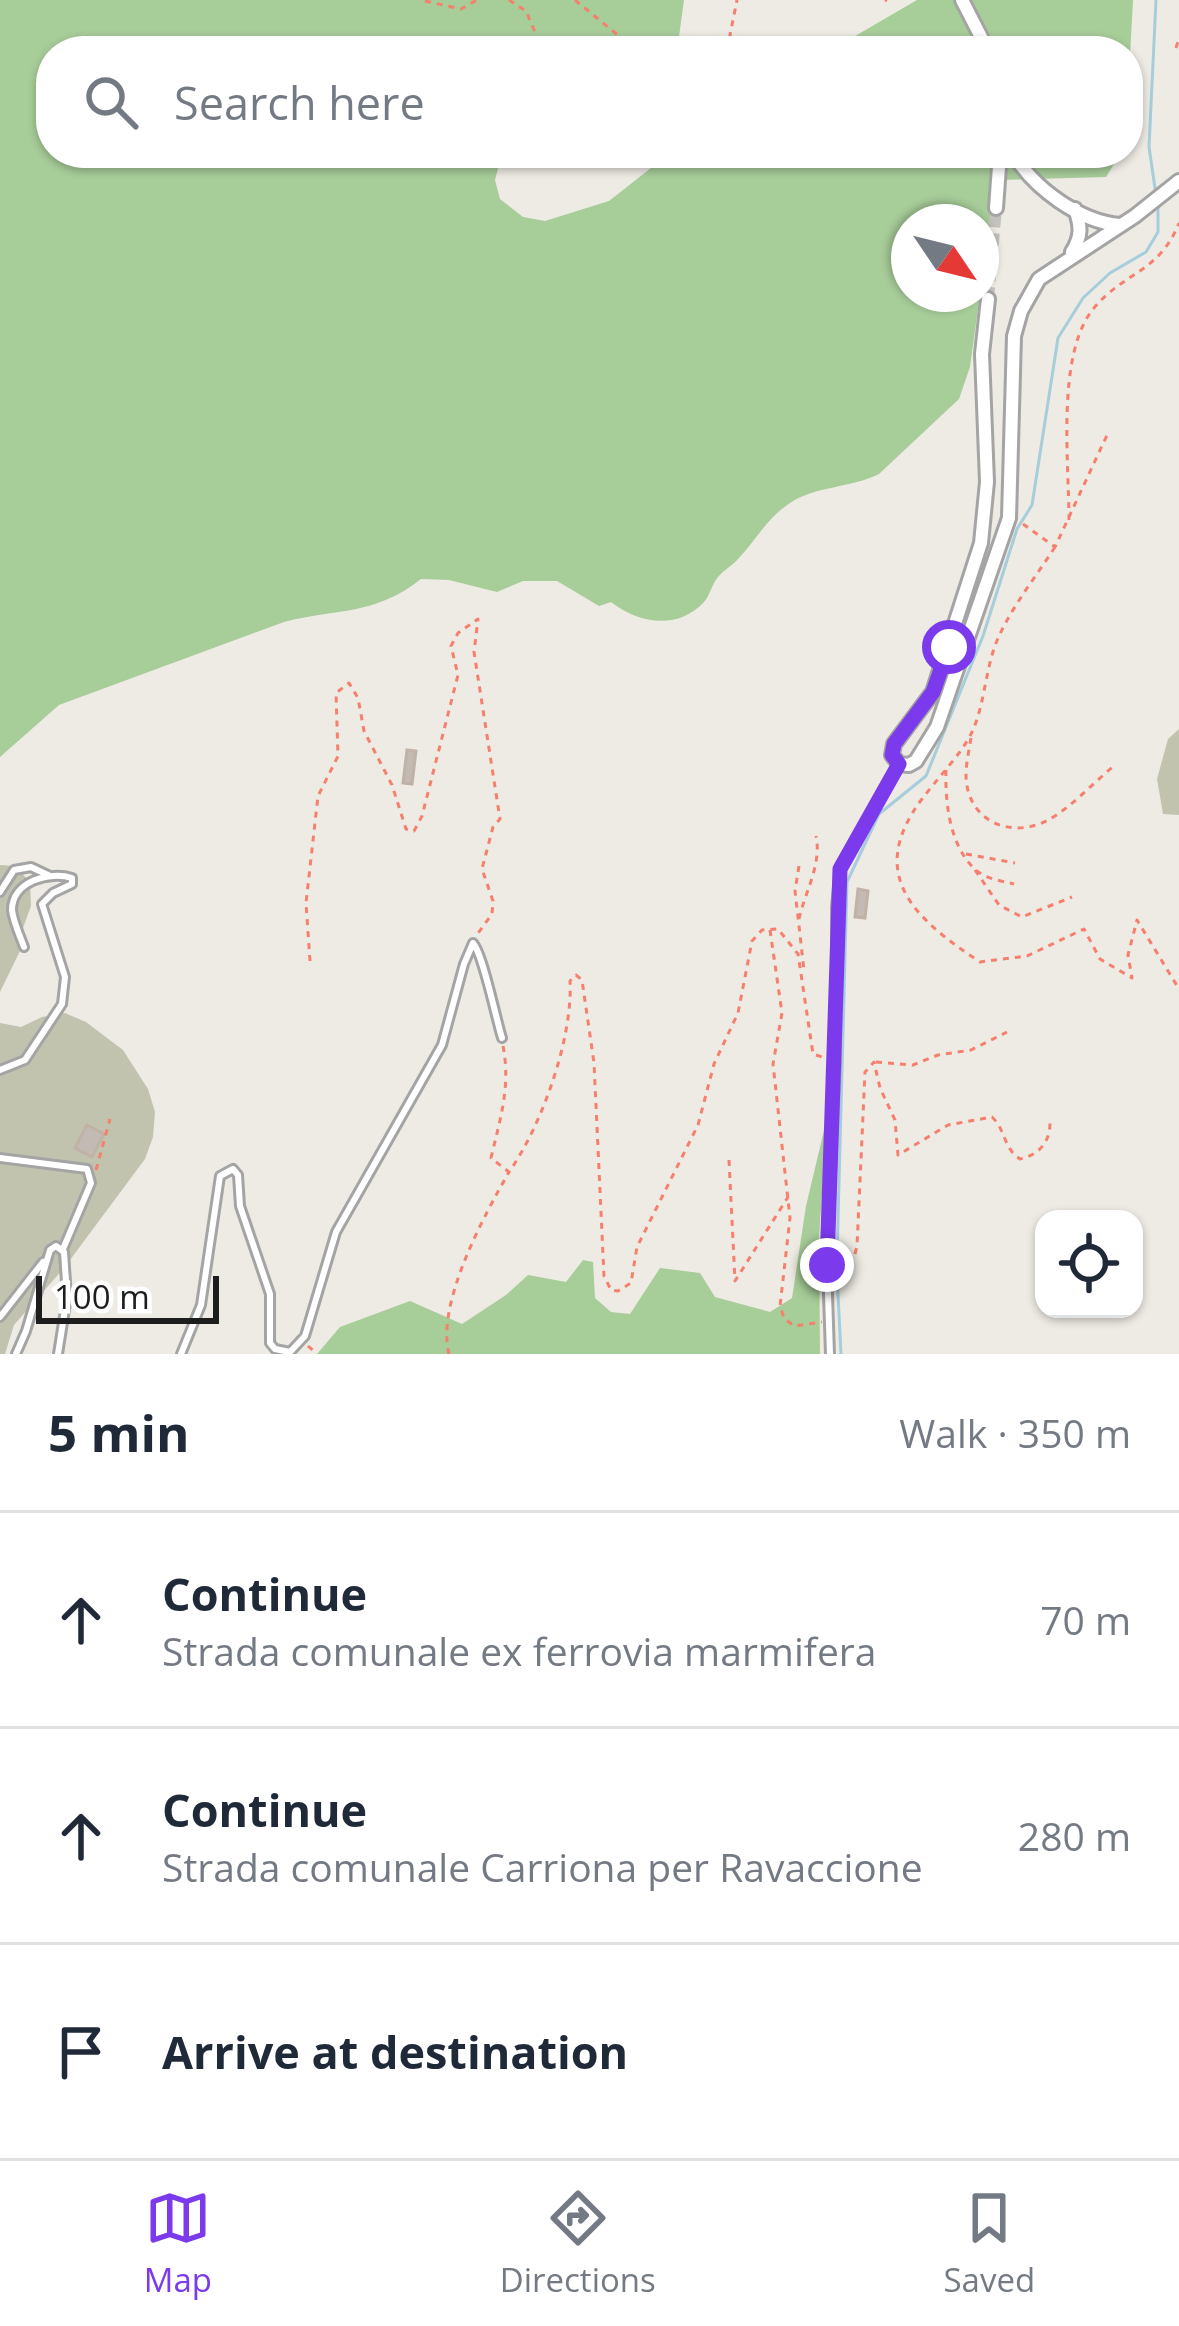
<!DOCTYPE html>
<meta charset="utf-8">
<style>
:root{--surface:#fff;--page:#f6f6f7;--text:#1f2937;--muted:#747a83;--line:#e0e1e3;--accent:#7c3aed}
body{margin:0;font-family:"Open Sans",sans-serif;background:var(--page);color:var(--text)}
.controls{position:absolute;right:36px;bottom:36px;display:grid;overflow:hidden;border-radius:24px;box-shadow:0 3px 9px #0004}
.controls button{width:108px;height:108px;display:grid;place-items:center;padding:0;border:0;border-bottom:3px solid var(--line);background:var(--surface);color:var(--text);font:60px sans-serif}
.compass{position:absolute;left:891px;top:204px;width:108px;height:108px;border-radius:50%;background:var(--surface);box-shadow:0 3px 9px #0004;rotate:125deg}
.scale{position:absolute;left:36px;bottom:30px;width:183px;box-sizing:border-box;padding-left:12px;border:6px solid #1d1d1d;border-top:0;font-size:33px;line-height:42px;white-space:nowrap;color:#1d1d1d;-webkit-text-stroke:9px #fff;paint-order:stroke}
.stop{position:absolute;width:36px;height:36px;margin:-27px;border:9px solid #7c3aed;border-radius:50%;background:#fff}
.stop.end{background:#7c3aed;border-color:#fff;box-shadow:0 3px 12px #0008}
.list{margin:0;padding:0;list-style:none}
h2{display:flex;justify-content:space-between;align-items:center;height:156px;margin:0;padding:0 48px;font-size:51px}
h2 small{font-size:39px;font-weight:400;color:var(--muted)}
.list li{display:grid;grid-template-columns:78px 1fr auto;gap:36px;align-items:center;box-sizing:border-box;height:216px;padding:0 48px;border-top:3px solid var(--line)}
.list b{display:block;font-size:45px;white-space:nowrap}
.list p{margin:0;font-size:39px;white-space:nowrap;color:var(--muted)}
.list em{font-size:39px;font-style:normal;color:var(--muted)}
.icon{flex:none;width:66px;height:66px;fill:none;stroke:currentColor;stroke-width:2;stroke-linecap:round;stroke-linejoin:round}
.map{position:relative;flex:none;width:1179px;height:1354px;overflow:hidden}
.search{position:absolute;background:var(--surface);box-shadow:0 3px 9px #0004;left:36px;right:36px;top:36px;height:132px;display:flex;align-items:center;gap:30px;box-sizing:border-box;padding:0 42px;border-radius:48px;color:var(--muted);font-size:45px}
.sheet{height:804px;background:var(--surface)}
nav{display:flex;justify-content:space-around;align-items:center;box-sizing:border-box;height:168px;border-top:3px solid var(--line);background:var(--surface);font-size:33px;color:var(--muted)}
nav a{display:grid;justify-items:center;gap:6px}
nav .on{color:var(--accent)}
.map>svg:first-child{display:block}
.construction{fill:#c2c3af}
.forest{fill:#a7cd99}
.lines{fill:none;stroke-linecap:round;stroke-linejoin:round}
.stream{stroke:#a5cddb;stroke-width:3}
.building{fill:#c3bab3;stroke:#c0b2a6;stroke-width:3}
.minor-tunnel{stroke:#c4c2bc;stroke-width:12;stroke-dasharray:12 6;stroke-linecap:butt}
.service-casing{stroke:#a4a4a4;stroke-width:12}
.minor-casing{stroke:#a4a4a4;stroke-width:18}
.path{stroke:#f67f6d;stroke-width:3;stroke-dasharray:6 6;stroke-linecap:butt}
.service{stroke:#fff;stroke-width:6}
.minor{stroke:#fff;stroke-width:12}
.route{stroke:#7c3aed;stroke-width:15}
</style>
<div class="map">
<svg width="1179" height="1354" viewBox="0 0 1179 1354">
<rect width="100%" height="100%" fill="#eeebe4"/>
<path class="construction" d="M1179 729V815L1163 814 1157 779 1168 739Z
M0 865 15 866 30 882 31 906 23 928 20 951 0 992Z
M65 1013 86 1022 123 1050 148 1089 155 1112 153 1137 145 1159 64 1268 14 1325 5 1354H0V1023L21 1027 42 1017Z"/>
<path class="forest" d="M0 0H684L678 44 629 39 580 51H51V153H502L495 180 500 199 523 217 545 221 609 201 670 153H1121L1106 177 995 180 981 284V222H909V294H980L970 367 959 399 879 474C851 488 815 486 790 503 767 518 757 539 739 558 733 565 724 570 718 577 712 584 710 595 704 602 677 631 638 623 611 602L599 606 557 581H523L497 592 449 580 421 579C374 616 338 608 284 622L59 705 0 757Z
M917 0H1133L1128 92V51H847L850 39Z
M827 1118 819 1238 820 1354H317L340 1327 410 1301 462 1324 506 1295 528 1275 566 1282 583 1260 593 1262 595 1298 611 1312 630 1314 660 1268 700 1273 715 1297 770 1312 792 1298 806 1206Z"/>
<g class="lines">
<path class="stream" d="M1156 0 1149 147 1156 195
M837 1257 847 882 879 814 926 776 983 636 1017 529 1032 505 1058 338 1083 298 1110 273 1146 252 1158 232V205
M837 1274 841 1354"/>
</g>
<path class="building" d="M407 750 416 751 412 784 403 783Z
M858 889 868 891 865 918 855 917Z
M87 1125 104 1134 92 1157 75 1148Z"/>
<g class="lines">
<path class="minor-tunnel" d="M988 299 996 208"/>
<g class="service-casing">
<path id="service" d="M0 892 14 870 31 867 50 876
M0 1070 25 1060 62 1004 65 977 42 904 53 893 72 884V878C50 871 12 881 12 910 13 921 20 936 24 947
M0 1158 87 1169 91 1183 63 1249
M0 1317 43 1262
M16 1354 26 1331 50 1250 56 1246 64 1252 67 1297 58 1354
M181 1354 201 1305 220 1176 233 1169 238 1175 240 1206 270 1294V1343L275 1349 290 1352 305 1336 336 1232 442 1045 464 964 473 943C483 954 496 1019 502 1038
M830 1354 827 1265 836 1060V907L840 869 899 764"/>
</g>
<g class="minor-casing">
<path id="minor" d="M962 0 981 37 984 51
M1013 153C1033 188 1080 222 1120 225
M996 208 1000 153
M1072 252C1082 236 1081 226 1075 209
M988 299 982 354 987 482 981 543 933 692 894 744 892 755 899 764 909 765 916 761 937 727 1009 518 1014 336 1021 311 1039 279 1135 216 1179 181"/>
</g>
<path class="path" d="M509 0 526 11 540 44 557 51
M575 0 625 41
M885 0 887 1
M425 1 461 9 477 0
M1176 48 1179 38
M710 51 729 40 737 0
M1069 520C1069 462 1056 353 1094 308 1125 271 1159 273 1179 223
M1023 524 1055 547 1108 433
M1055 547C1037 575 1014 604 1000 634 985 664 986 702 972 732 963 752 936 780 922 799 865 875 915 919 980 962L1027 956 1084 929 1100 959 1132 978 1128 955 1137 920 1179 989
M971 738C969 750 966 764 966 776 967 821 1011 840 1048 820 1072 807 1094 782 1115 765
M946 770C945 804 950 848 977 871 987 879 1002 881 1014 884
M966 854 1015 863
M799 866 795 891 804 970
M975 870 999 905 1022 917 1072 897
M799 919C805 892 822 864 816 836
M770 930 782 1013 773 1064 790 1218 780 1306 784 1318 794 1326 822 1322
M310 961 306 903 318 796 338 756 336 693 349 683 358 698 364 731 392 785 406 829 414 831 422 816 458 675 451 646 458 633 478 619 474 652 500 819 493 827 482 869 493 901 492 914 476 936
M503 1046C511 1087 500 1119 491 1158L509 1172C542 1125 573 1038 570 981L576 975 582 980 594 1063 604 1276 611 1290 618 1291 631 1283 637 1247 698 1125 714 1064 738 1013 752 941 762 930 778 929 798 954 813 1054 828 1059
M876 1062 913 1065 938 1055 971 1050 1007 1032
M729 1160 735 1281 788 1197
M96 1170 110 1119
M835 1264 854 1258 857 1246 865 1072 874 1062 880 1088 895 1120 898 1155 948 1125 992 1117C1006 1130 1003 1148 1020 1159 1039 1155 1050 1142 1050 1123
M308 1346 317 1354
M449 1354C436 1303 484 1216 509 1172"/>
<use href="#service" class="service"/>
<use href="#minor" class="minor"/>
</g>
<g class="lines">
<path class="route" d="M827 1265 840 869 899 764 892 755 894 744 933 692 949 647"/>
</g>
</svg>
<div class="controls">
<button><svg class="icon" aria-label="locate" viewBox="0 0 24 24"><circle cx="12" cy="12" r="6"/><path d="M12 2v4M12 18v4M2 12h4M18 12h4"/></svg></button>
</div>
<svg class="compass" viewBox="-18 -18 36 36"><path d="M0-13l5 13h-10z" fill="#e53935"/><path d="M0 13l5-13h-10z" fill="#747a83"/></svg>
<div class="scale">100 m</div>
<div class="stop" style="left:949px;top:647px"></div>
<div class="stop end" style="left:827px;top:1265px"></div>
<div class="search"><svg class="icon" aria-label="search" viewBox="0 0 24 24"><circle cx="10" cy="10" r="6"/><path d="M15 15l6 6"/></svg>Search here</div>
</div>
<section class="sheet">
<h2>5 min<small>Walk · 350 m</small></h2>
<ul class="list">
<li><svg class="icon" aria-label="ahead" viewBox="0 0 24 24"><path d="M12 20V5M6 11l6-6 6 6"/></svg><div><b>Continue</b><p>Strada comunale ex ferrovia marmifera</p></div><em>70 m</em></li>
<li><svg class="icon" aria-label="ahead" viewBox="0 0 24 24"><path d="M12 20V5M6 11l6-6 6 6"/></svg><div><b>Continue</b><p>Strada comunale Carriona per Ravaccione</p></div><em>280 m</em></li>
<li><svg class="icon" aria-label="arrive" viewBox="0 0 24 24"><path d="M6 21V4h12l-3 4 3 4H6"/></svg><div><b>Arrive at destination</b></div></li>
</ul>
</section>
<nav>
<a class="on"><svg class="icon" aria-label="map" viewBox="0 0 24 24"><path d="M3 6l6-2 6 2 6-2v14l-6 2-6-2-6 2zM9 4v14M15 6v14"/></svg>Map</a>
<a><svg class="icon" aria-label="directions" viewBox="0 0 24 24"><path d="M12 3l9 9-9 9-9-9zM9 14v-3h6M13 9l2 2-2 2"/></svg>Directions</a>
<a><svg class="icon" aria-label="saved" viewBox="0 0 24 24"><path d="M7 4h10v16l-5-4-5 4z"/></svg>Saved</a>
</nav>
